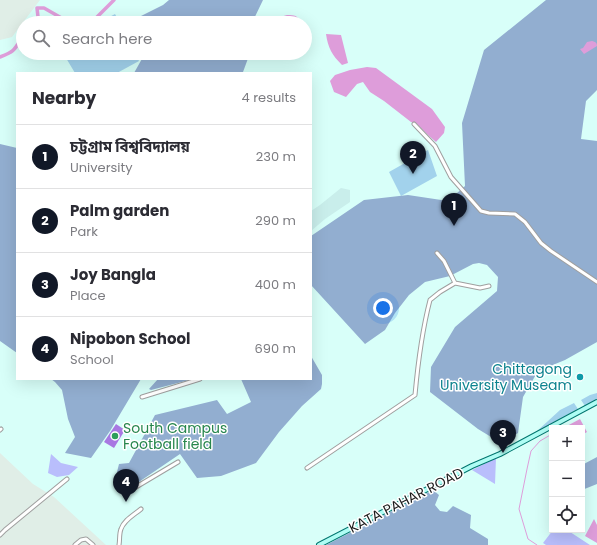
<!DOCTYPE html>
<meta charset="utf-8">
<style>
:root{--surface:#fff;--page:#f2f2f3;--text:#2b2b33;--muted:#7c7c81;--line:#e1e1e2;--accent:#111827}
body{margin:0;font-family:Poppins,"Noto Sans Bengali",sans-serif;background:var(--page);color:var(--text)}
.controls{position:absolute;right:12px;bottom:12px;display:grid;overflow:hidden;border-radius:0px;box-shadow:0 4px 16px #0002}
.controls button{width:36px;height:36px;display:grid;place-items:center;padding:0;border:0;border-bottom:1px solid var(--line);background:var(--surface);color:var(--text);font:20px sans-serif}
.you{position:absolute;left:383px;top:308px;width:14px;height:14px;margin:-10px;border:3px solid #fff;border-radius:50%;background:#1a73e8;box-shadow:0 0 0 6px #1a73e833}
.badge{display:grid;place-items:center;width:26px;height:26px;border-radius:50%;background:var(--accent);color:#fff;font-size:13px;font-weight:700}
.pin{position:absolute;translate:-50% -33px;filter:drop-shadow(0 1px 2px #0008)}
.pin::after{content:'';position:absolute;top:21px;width:14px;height:12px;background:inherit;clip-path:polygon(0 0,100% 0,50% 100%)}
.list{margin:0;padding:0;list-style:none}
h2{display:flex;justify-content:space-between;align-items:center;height:52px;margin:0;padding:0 16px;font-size:17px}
h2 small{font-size:13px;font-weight:400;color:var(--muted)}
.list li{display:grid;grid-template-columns:26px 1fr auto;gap:12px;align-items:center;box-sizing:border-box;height:64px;padding:0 16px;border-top:1px solid var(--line)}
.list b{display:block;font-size:15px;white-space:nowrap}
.list p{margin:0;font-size:13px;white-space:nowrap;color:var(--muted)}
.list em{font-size:13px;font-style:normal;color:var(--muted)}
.icon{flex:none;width:22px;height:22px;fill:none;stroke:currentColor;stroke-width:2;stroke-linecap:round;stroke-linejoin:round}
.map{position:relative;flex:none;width:597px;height:545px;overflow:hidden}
.search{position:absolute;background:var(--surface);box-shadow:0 4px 16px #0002;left:16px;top:16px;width:296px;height:44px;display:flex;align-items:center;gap:10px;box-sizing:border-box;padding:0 14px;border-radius:22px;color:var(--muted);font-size:15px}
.panel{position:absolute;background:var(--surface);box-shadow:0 4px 16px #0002;left:16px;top:72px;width:296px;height:308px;border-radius:0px}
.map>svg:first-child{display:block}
.education{fill:#d8fff9;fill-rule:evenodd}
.farmland{fill:#c9eeeb}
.grass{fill:#a2d2ec}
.forest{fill:#92aed0}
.park{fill:#b9befc}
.pitch{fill:#a878e2}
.water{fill:#de9dda}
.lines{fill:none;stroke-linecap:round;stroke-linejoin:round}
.stream{stroke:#de9dda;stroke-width:1}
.canal{stroke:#de9dda;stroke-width:3.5}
.street-casing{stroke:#9f9f9f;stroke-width:5}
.secondary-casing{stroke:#00756e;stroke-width:6}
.street{stroke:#fff;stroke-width:3}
.secondary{stroke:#affdf4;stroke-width:4}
.culture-dot{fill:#0f9aa8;stroke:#fff;stroke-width:1.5}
.leisure-dot{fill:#2e9e5b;stroke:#fff;stroke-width:1.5}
.labels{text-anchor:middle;stroke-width:3;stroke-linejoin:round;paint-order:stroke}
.culture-label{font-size:14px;fill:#0d838f;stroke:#fff;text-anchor:end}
.leisure-label{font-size:14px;fill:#27864d;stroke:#fff;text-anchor:start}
.street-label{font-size:14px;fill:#1b1b1b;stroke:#fff}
</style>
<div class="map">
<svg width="597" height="545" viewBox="0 0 597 545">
<rect width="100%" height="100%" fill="#e0eee7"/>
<path class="education" d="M40 0H597V545H106L54 497 33 484 0 453V40L12 37ZM23 23H305V53H23ZM17 73H311V379H17ZM552 428H582V530H552Z"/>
<path class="farmland" d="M341 188 350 190V202L325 219 311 231V211L320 205Z"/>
<path class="grass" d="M115 14 120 23H98Z
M63 53H135L139 61 117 73H75Z
M428 150 437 176 401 196 389 172Z
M597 393V400L585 406 581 400 590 395Z
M574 403 578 409 536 432 560 410Z"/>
<path class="forest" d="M169 0H263L252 23H130L131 21 163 5Z
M546 0H597V90L586 101 581 139 597 141V342L565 360 538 371 523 397 518 433 501 443 478 429 430 392 431 367 455 327 497 291 498 277 487 265 479 263 473 264 450 276 425 282 409 295 395 313 385 330 365 344 311 285V267L312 266 311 265V236L364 200 408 195 448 201 465 186 462 123 484 50Z
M140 53H250L243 72 242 73H134L143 57Z
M0 144 17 148V353L0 341Z
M311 356 322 375V384L321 389 302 406 279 432 256 463 221 476 197 478 180 454 130 488 117 472 119 464 129 463 155 415 217 400 227 414 251 402 241 379H311Z
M51 379H141L110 431 91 458 65 453 75 437 68 419 62 390 55 382Z
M158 379H193L151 390 149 389Z
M597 457V484L582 490V465Z
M433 490 439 495 435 505 440 511 447 512 453 506 471 515 470 528 488 539V545H326Z"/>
<path class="park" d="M51 454 61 463 78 467 69 475 57 477 48 473Z
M496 458 495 484 472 470Z
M553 530H567L590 545H546L543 543Z"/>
<path class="pitch" d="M116 424 125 430 114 448 104 442Z"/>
<path class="water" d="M287 15C295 15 297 15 301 23H276L277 18Z
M326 34 341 35 348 63 342 65C332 55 328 48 326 34Z
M592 41C595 42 597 42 597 46L584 54 580 49 583 48 587 42Z
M367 67 376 68 432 109 445 127 444 133 436 142 429 136 417 124 411 122 384 101 370 92 363 82 357 84 346 97 334 92 330 81 335 75 350 70Z
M580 419 587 432 582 435V428H566L565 427Z
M594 519 597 525V543L585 536Z"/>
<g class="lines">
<path class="stream" d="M537 545 528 539 519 509 527 469 531 451 540 441 552 434"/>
<path class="canal" d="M41 23 38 17 37 8H44L65 20H94L114 0
M0 57C13 52 14 51 21 39L23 40"/>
<g class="street-casing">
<path id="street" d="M414 124 435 146 451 177 481 211 489 213 515 214 525 222 541 243 551 251 597 282
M437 253 444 261 455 283
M142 397 200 379
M0 430 1 429
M307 468 415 395C418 362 422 331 430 300L440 292 455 283 480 288 489 286
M126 493 178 462
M0 535 5 530 67 479
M75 545 81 540 86 539 93 545
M119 545C120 540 119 534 121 529 124 520 134 515 141 509"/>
</g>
<g class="secondary-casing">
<path id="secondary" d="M319 545 472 466 500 454 597 402"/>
</g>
<use href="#street" class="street"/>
<use href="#secondary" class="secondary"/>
</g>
<circle class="culture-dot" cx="580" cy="377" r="4"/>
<circle class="leisure-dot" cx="115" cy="436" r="4"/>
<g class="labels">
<g class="culture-label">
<text x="572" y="374">Chittagong<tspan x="572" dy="16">University Museam</tspan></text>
</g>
<g class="leisure-label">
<text x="123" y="433">South Campus<tspan x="123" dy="16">Football field</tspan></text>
</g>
<g class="street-label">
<text transform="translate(406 500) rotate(-27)" y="5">KATA PAHAR ROAD</text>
</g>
</g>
</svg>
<div class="controls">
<button>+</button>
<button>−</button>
<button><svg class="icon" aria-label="locate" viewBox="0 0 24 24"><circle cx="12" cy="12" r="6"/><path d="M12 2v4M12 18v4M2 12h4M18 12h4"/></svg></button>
</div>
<div class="you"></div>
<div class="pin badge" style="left:454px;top:226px">1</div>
<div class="pin badge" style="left:413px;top:174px">2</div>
<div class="pin badge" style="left:503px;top:453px">3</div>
<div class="pin badge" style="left:126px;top:502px">4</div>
<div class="search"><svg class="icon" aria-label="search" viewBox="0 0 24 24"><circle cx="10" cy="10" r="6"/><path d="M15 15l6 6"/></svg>Search here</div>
<section class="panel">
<h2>Nearby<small>4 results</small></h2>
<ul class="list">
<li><span class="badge">1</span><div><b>চট্টগ্রাম বিশ্ববিদ্যালয়</b><p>University</p></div><em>230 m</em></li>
<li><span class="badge">2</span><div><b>Palm garden</b><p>Park</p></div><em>290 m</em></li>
<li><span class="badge">3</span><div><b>Joy Bangla</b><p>Place</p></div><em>400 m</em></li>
<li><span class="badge">4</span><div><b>Nipobon School</b><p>School</p></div><em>690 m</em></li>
</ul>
</section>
</div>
